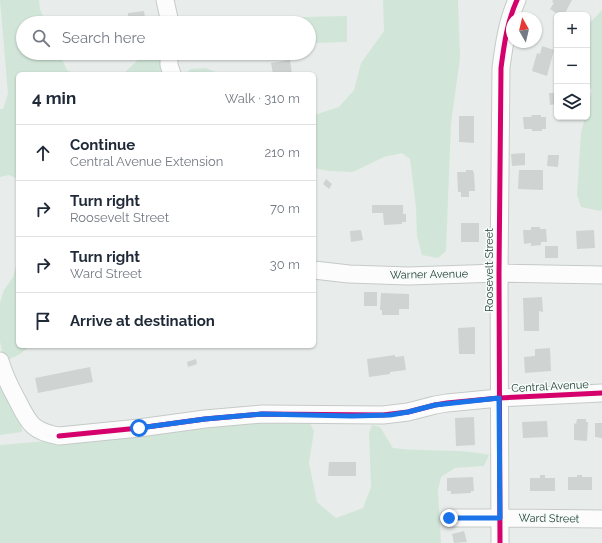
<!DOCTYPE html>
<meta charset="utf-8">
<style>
:root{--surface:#fff;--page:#f6f6f7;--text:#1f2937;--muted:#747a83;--line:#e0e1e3}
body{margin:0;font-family:Raleway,sans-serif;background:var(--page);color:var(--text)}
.controls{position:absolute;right:12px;top:12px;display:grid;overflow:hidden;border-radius:6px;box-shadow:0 1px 3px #0004}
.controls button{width:36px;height:36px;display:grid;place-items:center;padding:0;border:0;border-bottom:1px solid var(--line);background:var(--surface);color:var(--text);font:20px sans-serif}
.compass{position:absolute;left:506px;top:12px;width:36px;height:36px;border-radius:50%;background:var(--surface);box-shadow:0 1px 3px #0004;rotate:352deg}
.stop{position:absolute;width:12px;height:12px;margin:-9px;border:3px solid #1a73e8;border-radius:50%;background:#fff}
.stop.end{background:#1a73e8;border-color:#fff;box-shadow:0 1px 4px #0008}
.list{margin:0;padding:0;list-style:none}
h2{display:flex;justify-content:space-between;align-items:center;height:52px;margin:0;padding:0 16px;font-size:17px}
h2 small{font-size:13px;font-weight:400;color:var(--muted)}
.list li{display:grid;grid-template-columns:26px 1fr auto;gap:12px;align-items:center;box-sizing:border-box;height:56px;padding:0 16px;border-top:1px solid var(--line)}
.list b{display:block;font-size:15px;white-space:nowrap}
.list p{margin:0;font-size:13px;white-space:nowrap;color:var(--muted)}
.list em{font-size:13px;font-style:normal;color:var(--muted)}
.icon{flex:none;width:22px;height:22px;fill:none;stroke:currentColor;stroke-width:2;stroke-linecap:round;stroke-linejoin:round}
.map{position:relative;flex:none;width:602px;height:543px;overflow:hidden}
.search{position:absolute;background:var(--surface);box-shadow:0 1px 3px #0004;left:16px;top:16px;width:300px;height:44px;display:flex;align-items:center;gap:10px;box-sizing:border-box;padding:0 14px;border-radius:22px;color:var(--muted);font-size:15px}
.panel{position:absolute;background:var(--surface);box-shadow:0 1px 3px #0004;left:16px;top:72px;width:300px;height:276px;border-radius:6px}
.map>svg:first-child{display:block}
.green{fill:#d1e6d8}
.building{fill:#cfd4d2}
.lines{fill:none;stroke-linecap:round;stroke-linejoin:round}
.minor-casing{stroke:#c5cac8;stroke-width:19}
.minor{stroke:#fcfcfc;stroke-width:17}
.cycleway-casing{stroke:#f7fbf9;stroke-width:8}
.cycleway{stroke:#d6006c;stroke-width:5}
.route{stroke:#1a73e8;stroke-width:5}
.labels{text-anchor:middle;stroke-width:3;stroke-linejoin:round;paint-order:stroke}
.street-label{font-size:11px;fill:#24423a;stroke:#f7fbf9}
</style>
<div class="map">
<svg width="602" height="543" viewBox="0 0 602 543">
<rect width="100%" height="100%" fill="#e8edeb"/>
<path class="green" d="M0 0H39L40 9 46 23H23V53H59L67 70 75 74H18V179L9 175 0 177V109H3L8 94Z
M383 0H458L460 58 451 124 446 251 438 258 422 255 417 236 416 208 410 159 402 153 384 157 353 172 329 171 314 168V115L339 107 354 90 361 63 384 31Z
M602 10V210L600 211 581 207 577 195 581 133 585 117H587V109L592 90 587 83V26Z
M347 16V42L309 43V23H302V17Z
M143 53H164L165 74H123L142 56Z
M206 68 220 74H186L190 69Z
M18 259V346H30L20 354 4 362 0 341V303L4 290 13 277Z
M0 374 21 421 22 432 0 435Z
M252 419 310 423 314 431 309 463 317 502 336 518 363 508 371 487 369 433 372 425 380 427 393 448C425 452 458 448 489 455L484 466 455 468 441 477 438 490 441 543H0V445L58 440Z"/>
<path class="building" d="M553 0H572L564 15H559L550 9 554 3 552 2Z
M144 11 146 23H123L122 17H128V13Z
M542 46 554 50 547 76 532 71 537 53 540 54Z
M290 60 292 74H273L271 63Z
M549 93H557V104L550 105Z
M531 115H541V117H546V129H542V131H532V129H524L523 117H532Z
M459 116H474V143L459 142Z
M525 153V165L512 166 511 154Z
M548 155H559L558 167 547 166Z
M466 170H473V172H474L475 191H469V197H461V192H458L457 172H466Z
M519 170H543V190L518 189Z
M326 179 332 184 329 189 323 184Z
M372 205H403V214H406V222H402V224L384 225 383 213H372Z
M461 223H479V242H461Z
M531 227H540V229H546L547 242H541V245L531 246V243L524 244 523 230H531Z
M361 230 363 240 351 242 350 231Z
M594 230 595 248 577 249 576 231Z
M545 246H558V258H545Z
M364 292H377V306H364Z
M381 293 409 294V309H399V315H382V310H380Z
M542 297 543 312 539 311V331H524L523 298Z
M475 327V354H459L458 328Z
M550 348 551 371 525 373 524 357 535 356V349Z
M395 355V357L404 356 406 370 390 372V374L369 377 367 359Z
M196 359 197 364 188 367 187 362Z
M90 367 93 382 38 393 35 378Z
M474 417 475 445 456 446 455 418Z
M577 419H586V422H588L587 441 574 440V423L576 424Z
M547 421 548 437 523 438 522 422Z
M595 423H602V438L595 437Z
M329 462H356V476H328Z
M540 475H545V478H555V491H530V478H540Z
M577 475H582V477H592V490H568V477H577Z
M473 477 474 491H471V493L451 494V491H447V478Z
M464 531 467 542 454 543 452 534Z"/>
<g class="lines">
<g class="minor-casing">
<path id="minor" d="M165 0 170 23
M169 53V65L172 74
M314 270 349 274 408 276 499 273 602 275
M0 361C4 374 9 385 15 396 28 420 29 431 59 436L139 428 205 419 262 414 383 415 408 412 435 405 447 403 499 398 602 393
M449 518H500L602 519
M500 543 499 273 501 68C504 45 507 22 517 0"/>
</g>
<use href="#minor" class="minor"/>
<g class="cycleway-casing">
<path id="cycleway" d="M59 436 139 428 205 419 262 414 383 415 408 412 435 405 447 403 499 398 602 393
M500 543 499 273 501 68C504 45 507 22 517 0"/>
</g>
<use href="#cycleway" class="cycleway"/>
</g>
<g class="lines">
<path class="route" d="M139 428 205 419 262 414 352 416 390 415 408 412 435 405 499 398 500 518H449"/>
</g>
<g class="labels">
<g class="street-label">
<text transform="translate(489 270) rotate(-90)" y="4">Roosevelt Street</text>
<text transform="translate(429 274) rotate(-1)" y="4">Warner Avenue</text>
<text transform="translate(550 386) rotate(-3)" y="4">Central Avenue</text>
<text transform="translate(549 518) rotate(1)" y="4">Ward Street</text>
</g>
</g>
</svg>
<div class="controls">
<button>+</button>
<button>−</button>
<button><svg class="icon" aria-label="layers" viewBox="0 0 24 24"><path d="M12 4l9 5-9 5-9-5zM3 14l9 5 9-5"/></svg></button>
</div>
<svg class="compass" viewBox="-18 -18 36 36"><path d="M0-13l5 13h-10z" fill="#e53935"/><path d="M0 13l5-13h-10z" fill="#747a83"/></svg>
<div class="stop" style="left:139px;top:428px"></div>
<div class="stop end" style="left:449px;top:518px"></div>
<div class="search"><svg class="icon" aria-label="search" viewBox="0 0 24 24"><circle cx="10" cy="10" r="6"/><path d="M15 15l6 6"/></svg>Search here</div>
<section class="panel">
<h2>4 min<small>Walk · 310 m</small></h2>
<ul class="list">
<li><svg class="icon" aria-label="ahead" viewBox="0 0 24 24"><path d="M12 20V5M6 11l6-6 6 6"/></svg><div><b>Continue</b><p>Central Avenue Extension</p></div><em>210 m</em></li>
<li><svg class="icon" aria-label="right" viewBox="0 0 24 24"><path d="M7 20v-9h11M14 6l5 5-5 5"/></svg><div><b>Turn right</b><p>Roosevelt Street</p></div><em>70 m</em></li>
<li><svg class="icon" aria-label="right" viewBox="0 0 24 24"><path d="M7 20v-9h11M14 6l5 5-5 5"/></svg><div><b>Turn right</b><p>Ward Street</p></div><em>30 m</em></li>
<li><svg class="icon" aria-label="arrive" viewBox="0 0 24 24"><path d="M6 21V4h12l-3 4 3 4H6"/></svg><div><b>Arrive at destination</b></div></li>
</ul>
</section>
</div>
